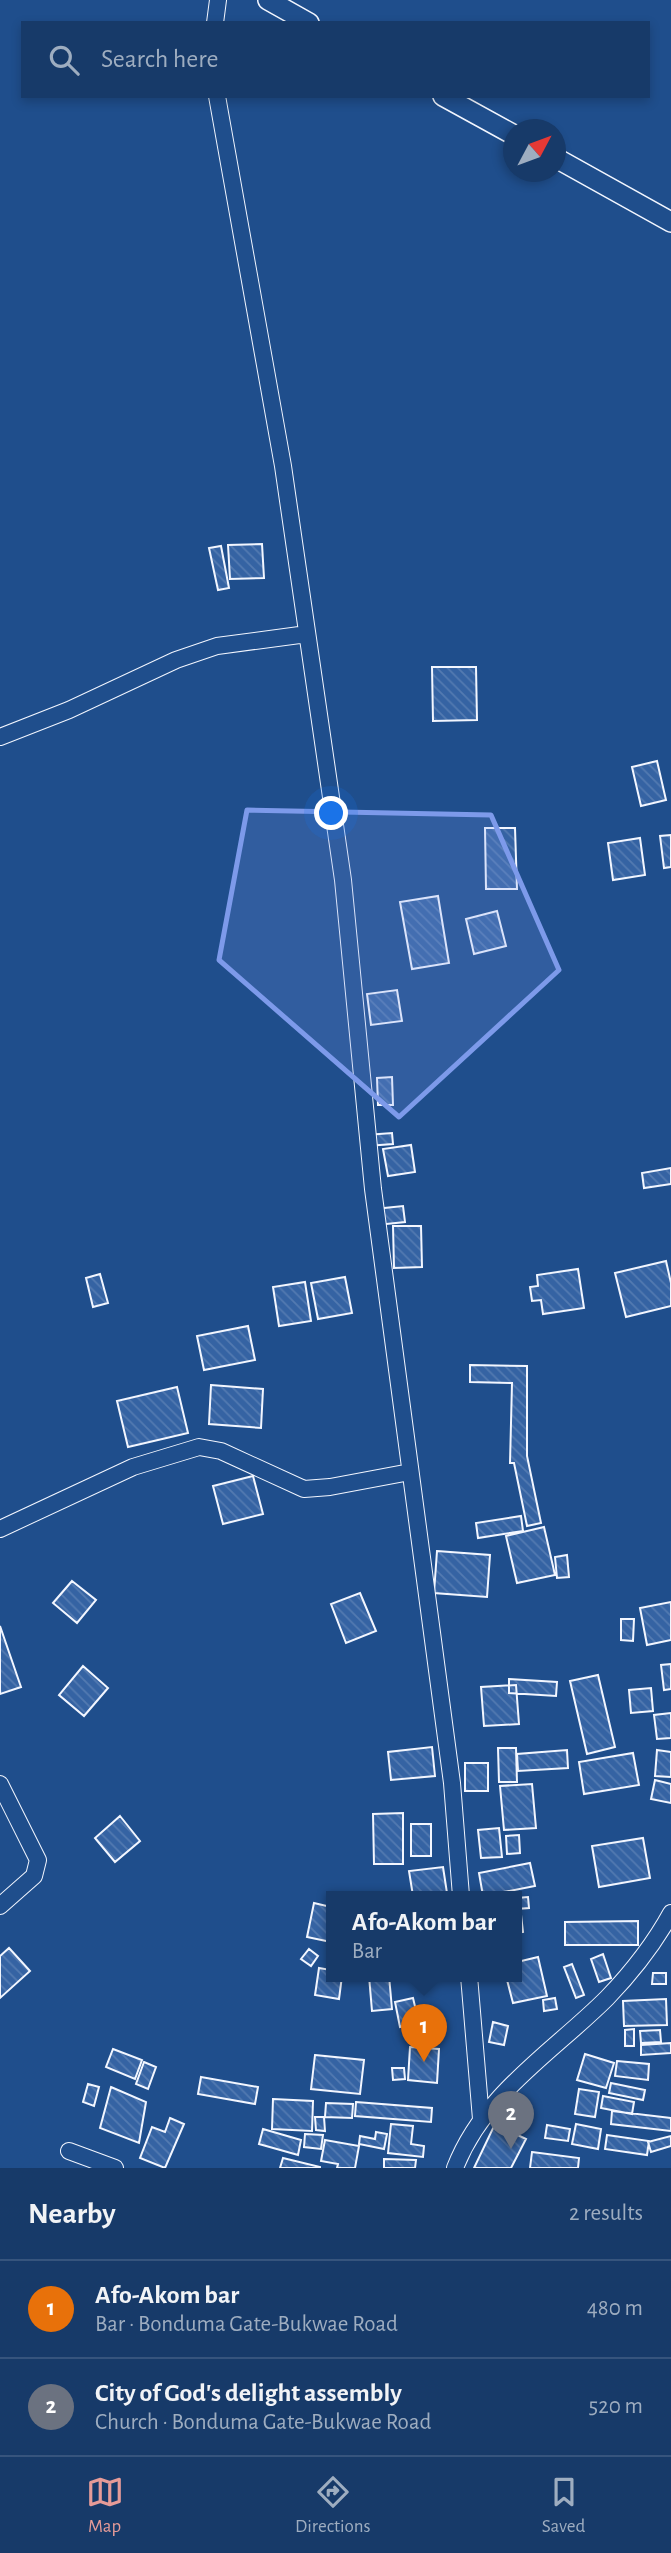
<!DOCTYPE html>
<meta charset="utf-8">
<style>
:root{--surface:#173a69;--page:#20416f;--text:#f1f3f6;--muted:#9eadc0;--line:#36547d;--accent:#e69b98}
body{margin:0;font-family:"Alegreya Sans",sans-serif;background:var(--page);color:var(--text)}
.compass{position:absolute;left:503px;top:119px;width:63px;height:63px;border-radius:50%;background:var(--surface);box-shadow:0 4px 10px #0003;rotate:49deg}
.you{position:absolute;left:332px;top:814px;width:24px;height:24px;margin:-18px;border:5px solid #fff;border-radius:50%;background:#1a73e8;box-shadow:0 0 0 10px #1a73e833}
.badge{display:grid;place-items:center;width:46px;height:46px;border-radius:50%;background:var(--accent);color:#fff;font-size:23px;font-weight:700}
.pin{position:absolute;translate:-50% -58px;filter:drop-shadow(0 2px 4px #0008)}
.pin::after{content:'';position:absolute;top:37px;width:24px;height:21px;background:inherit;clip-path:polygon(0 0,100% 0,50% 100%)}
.popup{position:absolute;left:326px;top:1891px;width:196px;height:91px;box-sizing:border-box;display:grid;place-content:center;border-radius:0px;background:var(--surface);filter:drop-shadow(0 2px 5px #0005);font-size:23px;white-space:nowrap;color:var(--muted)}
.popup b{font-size:26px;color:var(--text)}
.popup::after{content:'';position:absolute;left:50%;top:100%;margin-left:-14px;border:14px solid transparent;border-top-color:var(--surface)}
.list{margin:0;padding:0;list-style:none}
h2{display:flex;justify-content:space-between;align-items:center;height:91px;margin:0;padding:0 28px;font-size:30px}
h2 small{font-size:23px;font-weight:400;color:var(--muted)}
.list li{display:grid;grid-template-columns:46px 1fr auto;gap:21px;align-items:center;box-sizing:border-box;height:98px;padding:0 28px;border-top:2px solid var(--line)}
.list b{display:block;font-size:26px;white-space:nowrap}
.list p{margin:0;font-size:23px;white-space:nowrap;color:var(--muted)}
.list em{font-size:23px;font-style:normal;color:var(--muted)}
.icon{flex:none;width:38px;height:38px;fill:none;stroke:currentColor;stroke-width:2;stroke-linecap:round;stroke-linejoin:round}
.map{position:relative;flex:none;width:671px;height:2168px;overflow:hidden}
.search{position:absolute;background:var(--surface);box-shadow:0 4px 10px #0003;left:21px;right:21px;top:21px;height:77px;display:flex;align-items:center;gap:18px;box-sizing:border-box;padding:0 24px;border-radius:0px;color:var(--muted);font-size:26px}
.sheet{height:287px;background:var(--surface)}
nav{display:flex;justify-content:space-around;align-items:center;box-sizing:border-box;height:98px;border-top:2px solid var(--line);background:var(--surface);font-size:19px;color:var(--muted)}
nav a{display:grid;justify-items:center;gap:4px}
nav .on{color:var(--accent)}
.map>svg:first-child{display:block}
.building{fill:url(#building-back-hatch);stroke:#f2f6ff;stroke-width:2}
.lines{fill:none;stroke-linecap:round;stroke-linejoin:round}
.minor-casing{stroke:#f2f6ff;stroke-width:18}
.tertiary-casing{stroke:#f2f6ff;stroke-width:22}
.minor{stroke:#1f4e8c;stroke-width:16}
.tertiary{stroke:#1f4e8c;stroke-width:19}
.marked{fill:#7d9aea;fill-opacity:0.2;stroke:#7d9aea;stroke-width:5;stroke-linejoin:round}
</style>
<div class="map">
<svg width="671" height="2168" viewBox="0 0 671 2168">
<defs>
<pattern id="building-back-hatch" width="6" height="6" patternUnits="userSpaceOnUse" patternTransform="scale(1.75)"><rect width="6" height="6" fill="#3563a3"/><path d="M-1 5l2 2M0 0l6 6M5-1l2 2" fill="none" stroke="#537ab1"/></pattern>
</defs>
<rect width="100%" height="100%" fill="#1f4e8c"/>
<path class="building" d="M262 544 264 578 230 579 228 545Z
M221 546 229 588 218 590 209 548Z
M432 667H476L477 720 433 721Z
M657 761 666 800 641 806 632 767Z
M485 828H515L517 889H486Z
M671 835V867L664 868 660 836Z
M640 838 645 875 613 880 608 843Z
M438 896 449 963 412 969 400 902Z
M497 911 506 946 474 954 466 919Z
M397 990 402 1021 371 1025 367 994Z
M392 1077 393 1105H378L377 1078Z
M392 1133 393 1144 367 1146 366 1135Z
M411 1145 415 1172 388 1176 383 1149Z
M671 1168V1184L644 1188 642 1173Z
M403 1206 405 1222 377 1225 375 1209Z
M393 1226H421L422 1267 394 1268Z
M666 1261 671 1283V1306L626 1317 615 1273Z
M578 1269 584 1308 543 1314 541 1300 532 1301 530 1287 538 1286 537 1275Z
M100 1274 108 1303 93 1307 86 1278Z
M345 1277 352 1313 318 1319 311 1283Z
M305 1282 311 1321 279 1326 273 1287Z
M248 1326 255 1360 204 1370 197 1336Z
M470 1365 527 1366V1456L541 1523 527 1526 514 1463H510L512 1383 470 1382Z
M211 1385 263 1389 261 1428 209 1424Z
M177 1387 188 1433 128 1447 117 1401Z
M253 1476 263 1514 223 1524 213 1486Z
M521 1516 523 1531 478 1538 476 1523Z
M544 1527 555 1575 517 1583 506 1536Z
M437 1551 490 1555 487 1597 434 1593Z
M567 1555 569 1577 557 1578 555 1557Z
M72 1581 96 1600 77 1623 53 1603Z
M360 1593 376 1631 346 1643 331 1604Z
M671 1602V1640L647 1645 640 1608Z
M621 1619H634L633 1641 621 1640Z
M0 1626 21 1687 0 1694Z
M671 1664V1689L664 1690 661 1665Z
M83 1666 108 1688 84 1716 59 1695Z
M598 1675 615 1747 587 1754 570 1681Z
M509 1679 557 1682 556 1696 509 1693Z
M516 1685 519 1724 484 1726 481 1687Z
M651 1688 653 1711 631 1713 629 1690Z
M671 1713V1738L657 1739 654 1715Z
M432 1747 435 1776 391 1780 388 1752Z
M498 1748H516L517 1782H499Z
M567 1750 568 1768 518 1771 517 1754Z
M657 1750 671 1752V1777L655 1776Z
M633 1753 639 1785 584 1794 579 1762Z
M465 1763H488V1791H465Z
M655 1780 671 1784V1803L651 1799Z
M532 1784 536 1828 504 1830 500 1786Z
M403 1813V1864H374L373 1814Z
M120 1816 140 1841 115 1862 95 1838Z
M411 1824H431V1856H411Z
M499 1828 502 1857 481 1858 478 1830Z
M519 1835 520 1853 507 1854 506 1836Z
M643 1838 650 1878 599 1887 592 1846Z
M530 1863 535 1886 483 1896 479 1873Z
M443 1867 447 1893 413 1896 409 1871Z
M528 1897 529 1908 517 1909V1898Z
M314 1903 331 1907V1942L307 1937Z
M517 1906H520L523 1932 517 1933Z
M638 1921V1945H565V1922Z
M9 1948 30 1971 0 1998V1956Z
M309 1949 318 1956 311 1966 301 1959Z
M603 1954 611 1978 599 1982 591 1959Z
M538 1957 547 1996 513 2003 506 1976H517V1962Z
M572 1964 584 1995 576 1998 564 1967Z
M319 1968 331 1970V1976H342L339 1999 315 1995Z
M653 1973H666V1984H652Z
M369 1976H389L392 2009 372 2011Z
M413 1998 419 2023 400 2027 395 2002Z
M555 1998 557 2009 544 2011 543 2000Z
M666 1999 667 2025 624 2026 623 2001Z
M429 2008H434V2021L445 2022V2029L429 2028Z
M493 2022 508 2026 504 2045 489 2042Z
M634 2029V2046H625V2030Z
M660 2030 661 2042 641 2043 640 2031Z
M671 2043V2053L641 2055V2045Z
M410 2047 439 2049 437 2083 408 2080Z
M113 2049 142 2060 135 2079 106 2067Z
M585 2054 614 2063 606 2088 577 2080Z
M315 2055 364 2060 360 2094 311 2089Z
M617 2061 649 2064 648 2080 615 2076Z
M144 2062 156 2067 148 2089 136 2084Z
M392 2068H404L405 2079 393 2080Z
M201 2077 258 2087 255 2104 198 2094Z
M611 2083 645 2090 643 2100 609 2093Z
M88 2084 99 2087 94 2106 83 2102Z
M111 2087 146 2102 139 2143 100 2128Z
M579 2089 599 2092 595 2117 575 2114Z
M603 2096 634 2102 632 2114 601 2108Z
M273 2099 313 2101 312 2131 272 2129Z
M356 2102 432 2108 431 2122 355 2116Z
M326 2103 353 2104 352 2118 325 2117Z
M612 2111 671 2118V2131L611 2124Z
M511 2113 524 2121 517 2131 504 2123Z
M315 2117H324L325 2131 316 2130Z
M170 2118 184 2124 165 2168 140 2158 152 2127 165 2132Z
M391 2124 413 2126 411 2144 424 2146 423 2157 388 2153Z
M495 2124 526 2139 511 2168H474Z
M576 2124 601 2129 598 2149 572 2144Z
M547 2125 570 2129 568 2141 545 2138Z
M263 2129 301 2140 298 2155 259 2144Z
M376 2132 387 2134 384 2149 359 2144 360 2136 375 2139Z
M305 2134 323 2135 321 2149 304 2147Z
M607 2135 649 2141 647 2155 605 2149Z
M671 2136V2146L651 2152 648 2142Z
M325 2140 359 2146 355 2168H337L338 2164 321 2161Z
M532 2152 579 2158 578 2168H530Z
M283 2158 320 2167V2168H280Z
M384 2159 416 2160 415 2168H384Z"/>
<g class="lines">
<g class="minor-casing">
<path id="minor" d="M215 23 218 0
M217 96 283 466 343 880 373 1189 452 1783 461 1896
M0 737 69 710 176 660 217 646 307 634
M0 1529 133 1467 199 1447 221 1451 304 1489 330 1487 410 1472
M0 1784 38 1860 34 1876 0 1906
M469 1976 481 2119
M69 2151 115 2168
M455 2168C484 2093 553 2052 607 1998 632 1972 654 1944 671 1913"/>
</g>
<g class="tertiary-casing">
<path id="tertiary" d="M268 0 309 23
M443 96 514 135
M556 158 671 222"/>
</g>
<use href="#minor" class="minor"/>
<use href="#tertiary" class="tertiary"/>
</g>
<path class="marked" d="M247 810 491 815 559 970 399 1117 219 960Z"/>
</svg>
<svg class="compass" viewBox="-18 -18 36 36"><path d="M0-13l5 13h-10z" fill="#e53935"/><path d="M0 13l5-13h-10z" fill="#9eadc0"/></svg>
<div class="you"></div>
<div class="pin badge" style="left:424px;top:2062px;background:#e8710a">1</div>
<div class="popup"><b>Afo-Akom bar</b>Bar</div>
<div class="pin badge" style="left:511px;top:2149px;background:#6b7280">2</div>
<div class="search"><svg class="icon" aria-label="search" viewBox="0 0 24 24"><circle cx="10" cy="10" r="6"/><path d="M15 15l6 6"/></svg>Search here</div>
</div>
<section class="sheet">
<h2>Nearby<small>2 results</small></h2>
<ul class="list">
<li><span class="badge" style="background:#e8710a">1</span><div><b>Afo-Akom bar</b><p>Bar · Bonduma Gate-Bukwae Road</p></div><em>480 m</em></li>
<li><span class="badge" style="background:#6b7280">2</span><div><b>City of God's delight assembly</b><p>Church · Bonduma Gate-Bukwae Road</p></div><em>520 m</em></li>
</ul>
</section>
<nav>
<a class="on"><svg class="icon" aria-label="map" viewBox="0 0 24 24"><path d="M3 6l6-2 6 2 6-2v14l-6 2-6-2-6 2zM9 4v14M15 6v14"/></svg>Map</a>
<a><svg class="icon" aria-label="directions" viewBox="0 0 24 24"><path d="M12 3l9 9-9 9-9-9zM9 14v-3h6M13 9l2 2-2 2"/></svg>Directions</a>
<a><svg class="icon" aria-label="saved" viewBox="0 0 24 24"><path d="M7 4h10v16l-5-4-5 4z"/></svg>Saved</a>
</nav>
